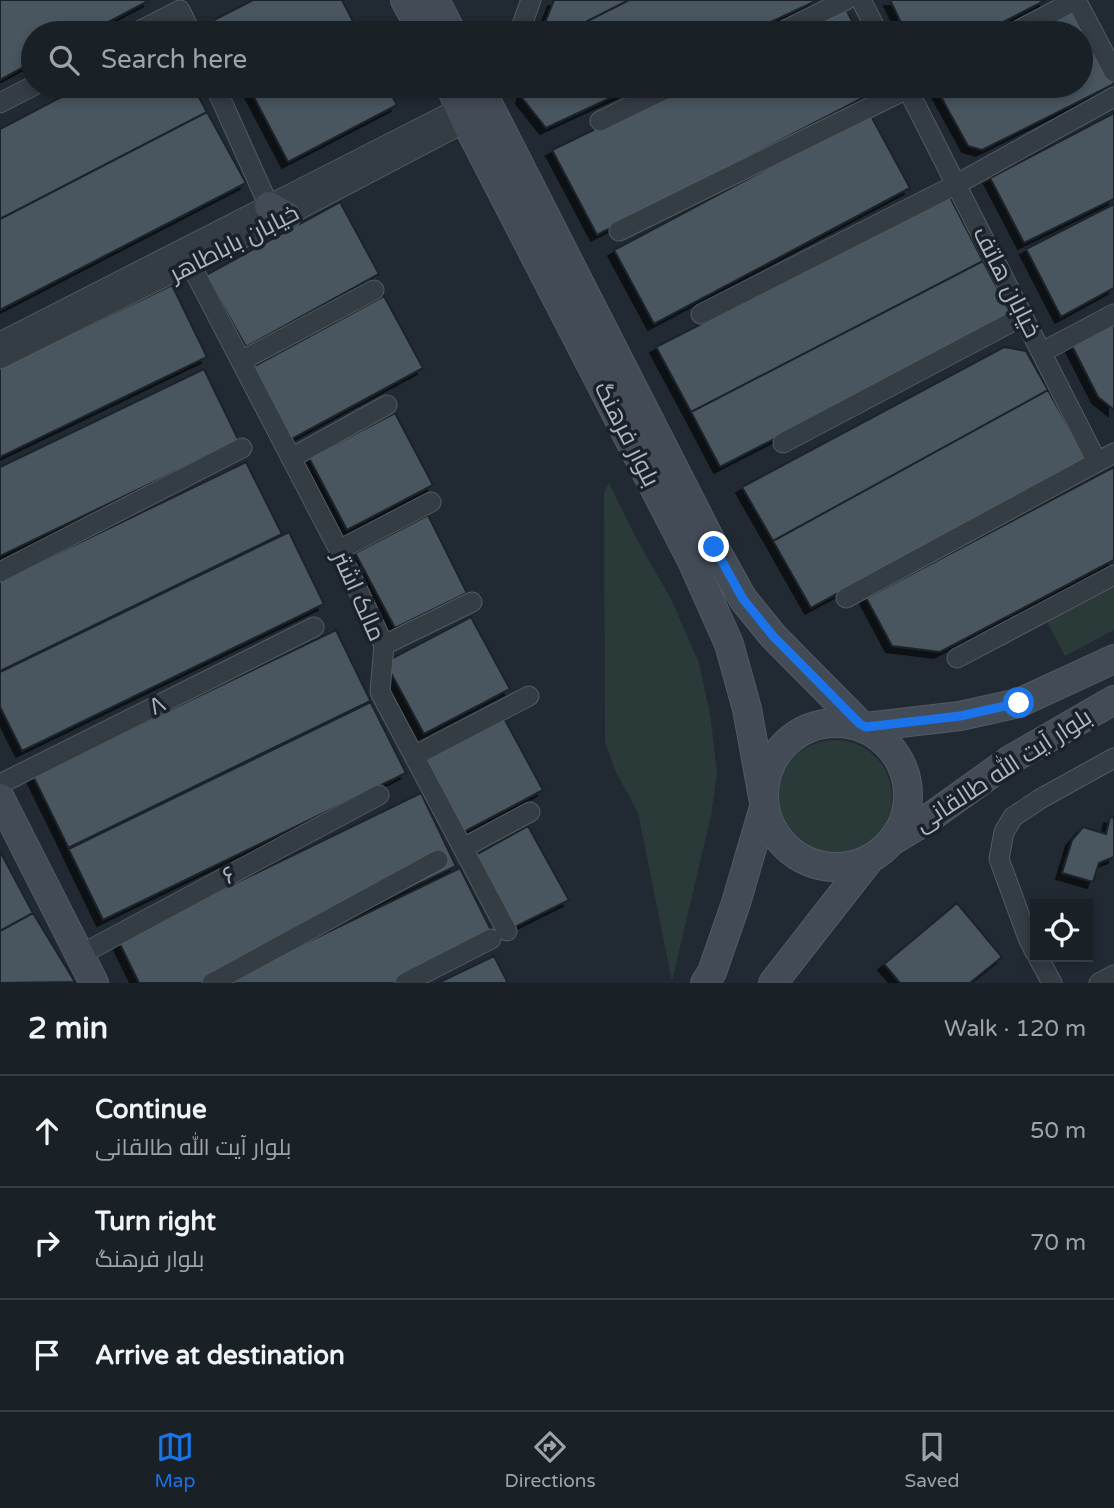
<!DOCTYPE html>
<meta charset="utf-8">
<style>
:root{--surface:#192026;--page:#22282e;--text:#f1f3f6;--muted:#9fa3a7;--line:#373e43;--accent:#1a73e8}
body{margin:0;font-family:"Varela Round",Cairo,sans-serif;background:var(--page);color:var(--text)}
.controls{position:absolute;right:21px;bottom:21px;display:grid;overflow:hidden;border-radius:0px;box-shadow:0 4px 10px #0003}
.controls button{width:63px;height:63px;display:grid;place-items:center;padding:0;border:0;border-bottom:2px solid var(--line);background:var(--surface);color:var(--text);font:35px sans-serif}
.stop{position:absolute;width:21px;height:21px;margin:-16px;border:5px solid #1a73e8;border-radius:50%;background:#fff}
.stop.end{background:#1a73e8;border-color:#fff;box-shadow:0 2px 7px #0008}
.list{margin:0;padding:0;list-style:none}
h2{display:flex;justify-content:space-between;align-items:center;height:91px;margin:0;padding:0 28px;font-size:30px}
h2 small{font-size:23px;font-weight:400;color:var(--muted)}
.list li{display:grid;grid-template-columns:46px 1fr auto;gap:21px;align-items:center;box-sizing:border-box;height:112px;padding:0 28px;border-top:2px solid var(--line)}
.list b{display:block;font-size:26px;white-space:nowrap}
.list p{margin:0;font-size:23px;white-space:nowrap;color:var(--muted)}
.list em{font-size:23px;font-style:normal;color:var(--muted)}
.icon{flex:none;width:38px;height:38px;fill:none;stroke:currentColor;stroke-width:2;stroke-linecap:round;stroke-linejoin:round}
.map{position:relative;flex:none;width:1114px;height:983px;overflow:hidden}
.search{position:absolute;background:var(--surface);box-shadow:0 4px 10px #0003;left:21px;right:21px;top:21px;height:77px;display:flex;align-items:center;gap:18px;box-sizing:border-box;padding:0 24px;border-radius:38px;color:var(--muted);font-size:26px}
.sheet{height:427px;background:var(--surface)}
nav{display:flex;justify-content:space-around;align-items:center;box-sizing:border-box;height:98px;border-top:2px solid var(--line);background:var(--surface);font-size:19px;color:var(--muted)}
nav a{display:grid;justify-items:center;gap:4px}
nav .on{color:var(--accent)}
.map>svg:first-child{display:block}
.green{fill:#293a39}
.building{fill:#49545f;stroke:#1c232a;stroke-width:2;filter:url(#shadow)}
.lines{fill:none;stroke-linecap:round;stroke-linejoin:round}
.street-casing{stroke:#525a62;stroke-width:21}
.secondary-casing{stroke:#525a62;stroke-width:30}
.street{stroke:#343c44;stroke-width:19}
.secondary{stroke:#434b57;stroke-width:28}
.route{stroke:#1a73e8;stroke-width:9}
.labels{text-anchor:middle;stroke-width:7;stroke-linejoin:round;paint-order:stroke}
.street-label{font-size:24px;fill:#aeb7c1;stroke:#1a2128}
</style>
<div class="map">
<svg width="1114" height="983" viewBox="0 0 1114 983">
<defs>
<filter id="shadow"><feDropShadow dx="-6" dy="6" stdDeviation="0" flood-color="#0009"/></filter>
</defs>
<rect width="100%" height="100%" fill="#212a33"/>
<path class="green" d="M609 483 636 538 671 599 699 663 710 714 717 772 711 816 672 981 638 813 615 770 605 742 604 493Z
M1114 587V630L1065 656 1047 622Z
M778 797a57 57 0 1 1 114 0a57 57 0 1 1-114 0Z"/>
<path class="building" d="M0 0H150L88 33H33V62L0 80Z
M253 0H342L359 33H221L214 20Z
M554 0H629L564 33H541Z
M629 0H818L747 33H564Z
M890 0H1046L982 33H906Z
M845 7 858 33H791Z
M1071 10 1114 84 982 150 968 146 935 86H1081V33H1029Z
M82 86H193L207 112 0 219V129Z
M248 86H387L397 105 288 162Z
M525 86H636L546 128 522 98Z
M684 86H886L597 235 552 150Z
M207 112 246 183 0 310V219Z
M1114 113V199L1024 243 990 178Z
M870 114 910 188 654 324 614 250Z
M950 197 983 261 691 412 656 347Z
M340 202 379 274 246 347 206 275Z
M1114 204V288L1061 317 1026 249Z
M983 261 1012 316 720 467 691 412Z
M172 285 207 357 0 457V368Z
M384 296 423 368 290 440 251 368Z
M1114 324V410L1098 397 1072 346Z
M1004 347 1026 351 1048 390 773 541 742 487Z
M204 369 239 441 0 556V467Z
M1048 390 1086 458 811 608 773 541Z
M395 413 433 485 347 530 309 458Z
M246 462 282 534 0 671V581Z
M1114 467V560L940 652 892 646 866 598Z
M428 515 467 593 395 628 355 553Z
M289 532 324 604 22 751 0 707V672Z
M471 617 510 689 424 734 385 662Z
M336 630 371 702 69 849 33 776Z
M370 701 406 773 103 920 68 848Z
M504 718 543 790 458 835 419 763Z
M421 793 456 866 214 983H139L118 940Z
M1110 817 1114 818V857L1099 863 1093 882 1062 873 1072 840 1083 827 1106 834Z
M528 826 569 900 513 928 474 856Z
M0 851 33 913 0 931Z
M460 868 496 940 407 983H223Z
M957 903 1002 957 970 983H900L884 964Z
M33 913 75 982 0 983V931Z
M494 956 508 983H438Z"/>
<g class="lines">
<g class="street-casing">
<path id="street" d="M861 0 878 33
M1076 0 1114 72
M135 33 180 10 191 33
M519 33 531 0
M779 33 846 0
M1013 33 1076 0
M215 86 269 206
M906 86 1097 462
M0 103 33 86
M600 121 672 86
M619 231 913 86
M191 265 339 550 384 645 380 692 507 931
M701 314 957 184 1114 97
M0 342 461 107
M1042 352 1114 314
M0 359 287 216 466 122
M241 361 374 290
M783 443 1023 316
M291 458 387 405
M339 550 431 502
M0 572 242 448
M846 598 1114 453
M384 645 472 602
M957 658 1114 575
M414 756 529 696
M0 784 314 627
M463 848 530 812
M1035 952 1028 938 999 859 1004 832 1013 817 1040 799 1114 758
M80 955 379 795
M1038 957 1052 983
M212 983 438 860
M405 983 491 939
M1099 983 1114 975"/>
</g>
<g class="secondary-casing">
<path id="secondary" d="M405 0 423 33
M435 0 452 33
M450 86 466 122 692 561 729 644 747 709 763 797
M479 86 714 547 743 599 773 636 860 724
M269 206 287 216
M764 795a72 72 0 1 1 144 0a72 72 0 1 1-144 0Z
M866 727 960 716 1019 703 1114 659
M0 798 94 983
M892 841 925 821 1010 760 1114 700
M705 983 712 972 736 903 764 807
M773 983 869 860"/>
</g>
<use href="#street" class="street"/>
<use href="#secondary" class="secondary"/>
</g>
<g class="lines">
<path class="route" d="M714 547 743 599 773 636 860 724 866 727 960 716 1019 703"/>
</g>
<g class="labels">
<g class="street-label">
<text transform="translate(234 243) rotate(-27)" y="8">خیابان باباطاهر</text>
<text transform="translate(1007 282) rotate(63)" y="8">خیابان هاتف</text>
<text transform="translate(627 434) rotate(63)" y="8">بلوار فرهنگ</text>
<text transform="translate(359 596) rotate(66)" y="8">مالک اشتر</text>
<text transform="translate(157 705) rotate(-27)" y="8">۸</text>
<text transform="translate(1003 770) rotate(-33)" y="8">بلوار آیت الله طالقانی</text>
<text transform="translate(229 875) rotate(-28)" y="8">۶</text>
</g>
</g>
</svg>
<div class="controls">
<button><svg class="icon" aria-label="locate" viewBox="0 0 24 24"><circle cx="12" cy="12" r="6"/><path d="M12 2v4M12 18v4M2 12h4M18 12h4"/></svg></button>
</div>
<div class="stop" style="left:1019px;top:703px"></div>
<div class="stop end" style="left:714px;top:547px"></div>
<div class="search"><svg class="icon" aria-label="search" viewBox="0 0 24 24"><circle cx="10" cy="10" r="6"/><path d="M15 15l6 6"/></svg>Search here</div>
</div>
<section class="sheet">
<h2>2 min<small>Walk · 120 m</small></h2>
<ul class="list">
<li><svg class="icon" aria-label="ahead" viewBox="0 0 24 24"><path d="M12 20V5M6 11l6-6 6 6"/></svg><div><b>Continue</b><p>بلوار آیت الله طالقانی</p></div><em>50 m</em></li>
<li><svg class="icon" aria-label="right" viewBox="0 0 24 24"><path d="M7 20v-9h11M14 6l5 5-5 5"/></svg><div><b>Turn right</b><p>بلوار فرهنگ</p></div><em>70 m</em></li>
<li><svg class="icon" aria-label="arrive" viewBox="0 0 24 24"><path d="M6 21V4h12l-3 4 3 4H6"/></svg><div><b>Arrive at destination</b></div></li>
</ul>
</section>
<nav>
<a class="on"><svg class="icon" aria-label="map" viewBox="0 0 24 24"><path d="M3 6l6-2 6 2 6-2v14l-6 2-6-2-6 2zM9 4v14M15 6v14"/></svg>Map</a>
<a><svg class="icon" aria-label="directions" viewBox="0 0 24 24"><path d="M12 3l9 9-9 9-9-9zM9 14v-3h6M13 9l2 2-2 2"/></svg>Directions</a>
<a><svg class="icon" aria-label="saved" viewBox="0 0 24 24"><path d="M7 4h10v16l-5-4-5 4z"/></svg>Saved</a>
</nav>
